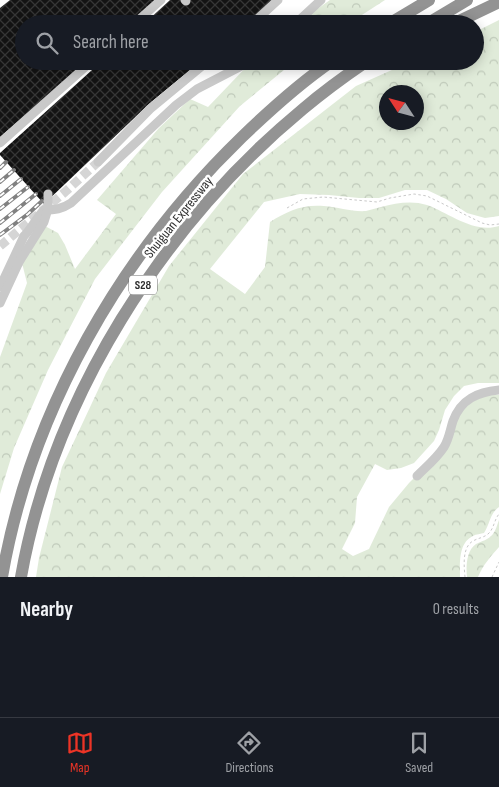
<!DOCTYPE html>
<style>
:root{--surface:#171b24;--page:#242831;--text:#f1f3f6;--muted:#9ea1a6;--line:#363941;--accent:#ec3426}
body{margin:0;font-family:"Sofia Sans Condensed",sans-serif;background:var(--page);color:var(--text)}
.compass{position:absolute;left:379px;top:85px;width:45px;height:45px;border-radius:50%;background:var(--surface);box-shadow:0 2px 12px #0003;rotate:306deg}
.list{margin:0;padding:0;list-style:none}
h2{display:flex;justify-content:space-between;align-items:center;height:65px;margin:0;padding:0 20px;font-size:21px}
h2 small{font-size:16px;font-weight:400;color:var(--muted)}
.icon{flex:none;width:28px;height:28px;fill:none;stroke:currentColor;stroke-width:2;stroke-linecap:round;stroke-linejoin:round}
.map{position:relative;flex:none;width:499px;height:577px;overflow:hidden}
.search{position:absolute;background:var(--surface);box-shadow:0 2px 12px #0003;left:15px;right:15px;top:15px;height:55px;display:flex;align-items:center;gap:12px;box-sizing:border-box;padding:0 18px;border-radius:28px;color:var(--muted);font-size:19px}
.sheet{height:140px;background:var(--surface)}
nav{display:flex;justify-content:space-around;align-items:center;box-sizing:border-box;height:70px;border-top:1px solid var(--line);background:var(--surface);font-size:14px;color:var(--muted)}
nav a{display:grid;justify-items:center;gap:2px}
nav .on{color:var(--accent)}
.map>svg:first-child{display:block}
.forest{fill:url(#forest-crowns);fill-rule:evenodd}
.building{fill:url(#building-cross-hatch)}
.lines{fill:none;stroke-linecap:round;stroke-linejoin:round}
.minor-tunnel{stroke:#d5d5d5;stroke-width:9;stroke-dasharray:9 4.5;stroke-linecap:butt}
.path{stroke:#c9c9c9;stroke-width:1;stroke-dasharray:2.5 2.5;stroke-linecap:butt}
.minor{stroke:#c9c9c9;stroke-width:9}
.highway{stroke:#939393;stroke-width:12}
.rail-casing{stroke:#818181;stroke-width:4}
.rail{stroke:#fff;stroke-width:2;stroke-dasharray:5.5;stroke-linecap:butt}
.minor-bridge{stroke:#c9c9c9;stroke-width:9}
.labels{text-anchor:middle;stroke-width:5;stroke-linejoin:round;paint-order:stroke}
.shield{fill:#fff;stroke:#6b6b6b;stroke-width:1}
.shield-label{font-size:12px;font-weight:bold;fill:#2c2c2c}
.street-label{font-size:14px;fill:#2c2c2c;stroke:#fff}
</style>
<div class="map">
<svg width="499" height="577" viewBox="0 0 499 577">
<defs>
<pattern id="forest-crowns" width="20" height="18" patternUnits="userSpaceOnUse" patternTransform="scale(1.25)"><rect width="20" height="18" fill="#e0ebd9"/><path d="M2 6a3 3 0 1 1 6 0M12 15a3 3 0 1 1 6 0" fill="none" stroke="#c0caba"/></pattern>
<pattern id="building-cross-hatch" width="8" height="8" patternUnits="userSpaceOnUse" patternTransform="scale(1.25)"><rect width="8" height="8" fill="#131313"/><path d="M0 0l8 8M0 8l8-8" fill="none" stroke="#363636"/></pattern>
</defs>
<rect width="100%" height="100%" fill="#fff"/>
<path class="forest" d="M330 0H385L348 24H296Z
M499 20V216L485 218 467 213 446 199 427 190H405L379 198H359L329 195 300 194 264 202 210 269 245 294 265 267 270 222C287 211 303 204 324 206 338 207 352 212 366 211 371 210 376 208 381 207 396 203 412 200 427 205 449 213 474 234 499 226V383H478L464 386 454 396 445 410 439 430 434 441 414 463 401 468 387 470 375 464 357 497 355 523 342 549 353 556 369 549 389 507 409 483 436 456 456 411 484 394 499 395V507C490 513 490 524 484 533 481 534 476 534 473 536 458 543 460 564 460 577H36L39 558 62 467 106 373 169 266 243 174 356 86 412 61H475V32ZM386 92H416V122H386Z
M252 61H295L240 106 162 192 95 279 48 370 14 448 0 494V357L27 283 22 263 43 225 58 233 65 245 75 269 116 214 97 200 159 128 190 99 208 107Z
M499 520V547C491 556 483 565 478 577H467C466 567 466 551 476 544 482 541 488 540 493 534 496 530 497 525 499 520Z"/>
<path class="building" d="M10 0H159L131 24H24V61H88L0 137V8Z
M170 0H275L247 24H144Z
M102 61H201L150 103 44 204 0 155V153Z"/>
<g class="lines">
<path class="minor-tunnel" d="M0 246 65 192 98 162"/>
<path class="path" d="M287 208 303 199 323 197 377 202 390 198 414 194 427 196 482 223 490 225 499 224
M465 577C464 566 462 547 473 541 478 538 483 538 488 534 494 529 494 520 499 514
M492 577 499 562"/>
<path class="minor" d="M185 0 186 1
M134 24 161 0
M252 24 278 0
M295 24 321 0
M0 143 92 61
M98 162 150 109 208 61
M0 287 24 236C32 228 36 218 44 210 55 210 62 209 71 203L176 105 197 89 251 61
M417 476C426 467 437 458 444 447 449 439 450 430 453 421 461 399 478 392 499 390"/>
<path class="highway" d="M389 24 429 0
M427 24 467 0
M453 24 499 2
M2 577C31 410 121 254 242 137 270 110 300 83 332 61
M21 577C53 397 163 225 303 109 323 92 345 76 367 61"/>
<g class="rail-casing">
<path id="rail" d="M0 168 6 162
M0 182 14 170
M0 196 21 179
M0 209 28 187
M0 223 36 194
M0 235 28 214 42 201"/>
</g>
<use href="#rail" class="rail"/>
<path class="minor-bridge" d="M0 303 19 262 44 222 48 209V194"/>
</g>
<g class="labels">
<rect class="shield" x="129" y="275.5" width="28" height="19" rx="4"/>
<g class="shield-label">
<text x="143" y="289">S28</text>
</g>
<g class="street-label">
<text transform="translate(178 217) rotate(-51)" y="5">Shuiguan Expressway</text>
</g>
</g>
</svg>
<svg class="compass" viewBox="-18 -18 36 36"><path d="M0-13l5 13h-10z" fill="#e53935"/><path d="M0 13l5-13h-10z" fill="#9ea1a6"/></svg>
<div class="search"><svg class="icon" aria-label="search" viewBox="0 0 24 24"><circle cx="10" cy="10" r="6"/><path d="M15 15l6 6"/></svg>Search here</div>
</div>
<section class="sheet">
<h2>Nearby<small>0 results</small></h2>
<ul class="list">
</ul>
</section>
<nav>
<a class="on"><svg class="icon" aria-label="map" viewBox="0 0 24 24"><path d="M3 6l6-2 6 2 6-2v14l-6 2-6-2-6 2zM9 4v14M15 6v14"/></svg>Map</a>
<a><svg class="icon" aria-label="directions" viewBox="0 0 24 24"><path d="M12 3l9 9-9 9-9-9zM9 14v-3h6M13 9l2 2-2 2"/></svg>Directions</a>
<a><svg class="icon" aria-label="saved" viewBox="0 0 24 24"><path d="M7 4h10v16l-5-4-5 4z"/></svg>Saved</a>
</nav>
